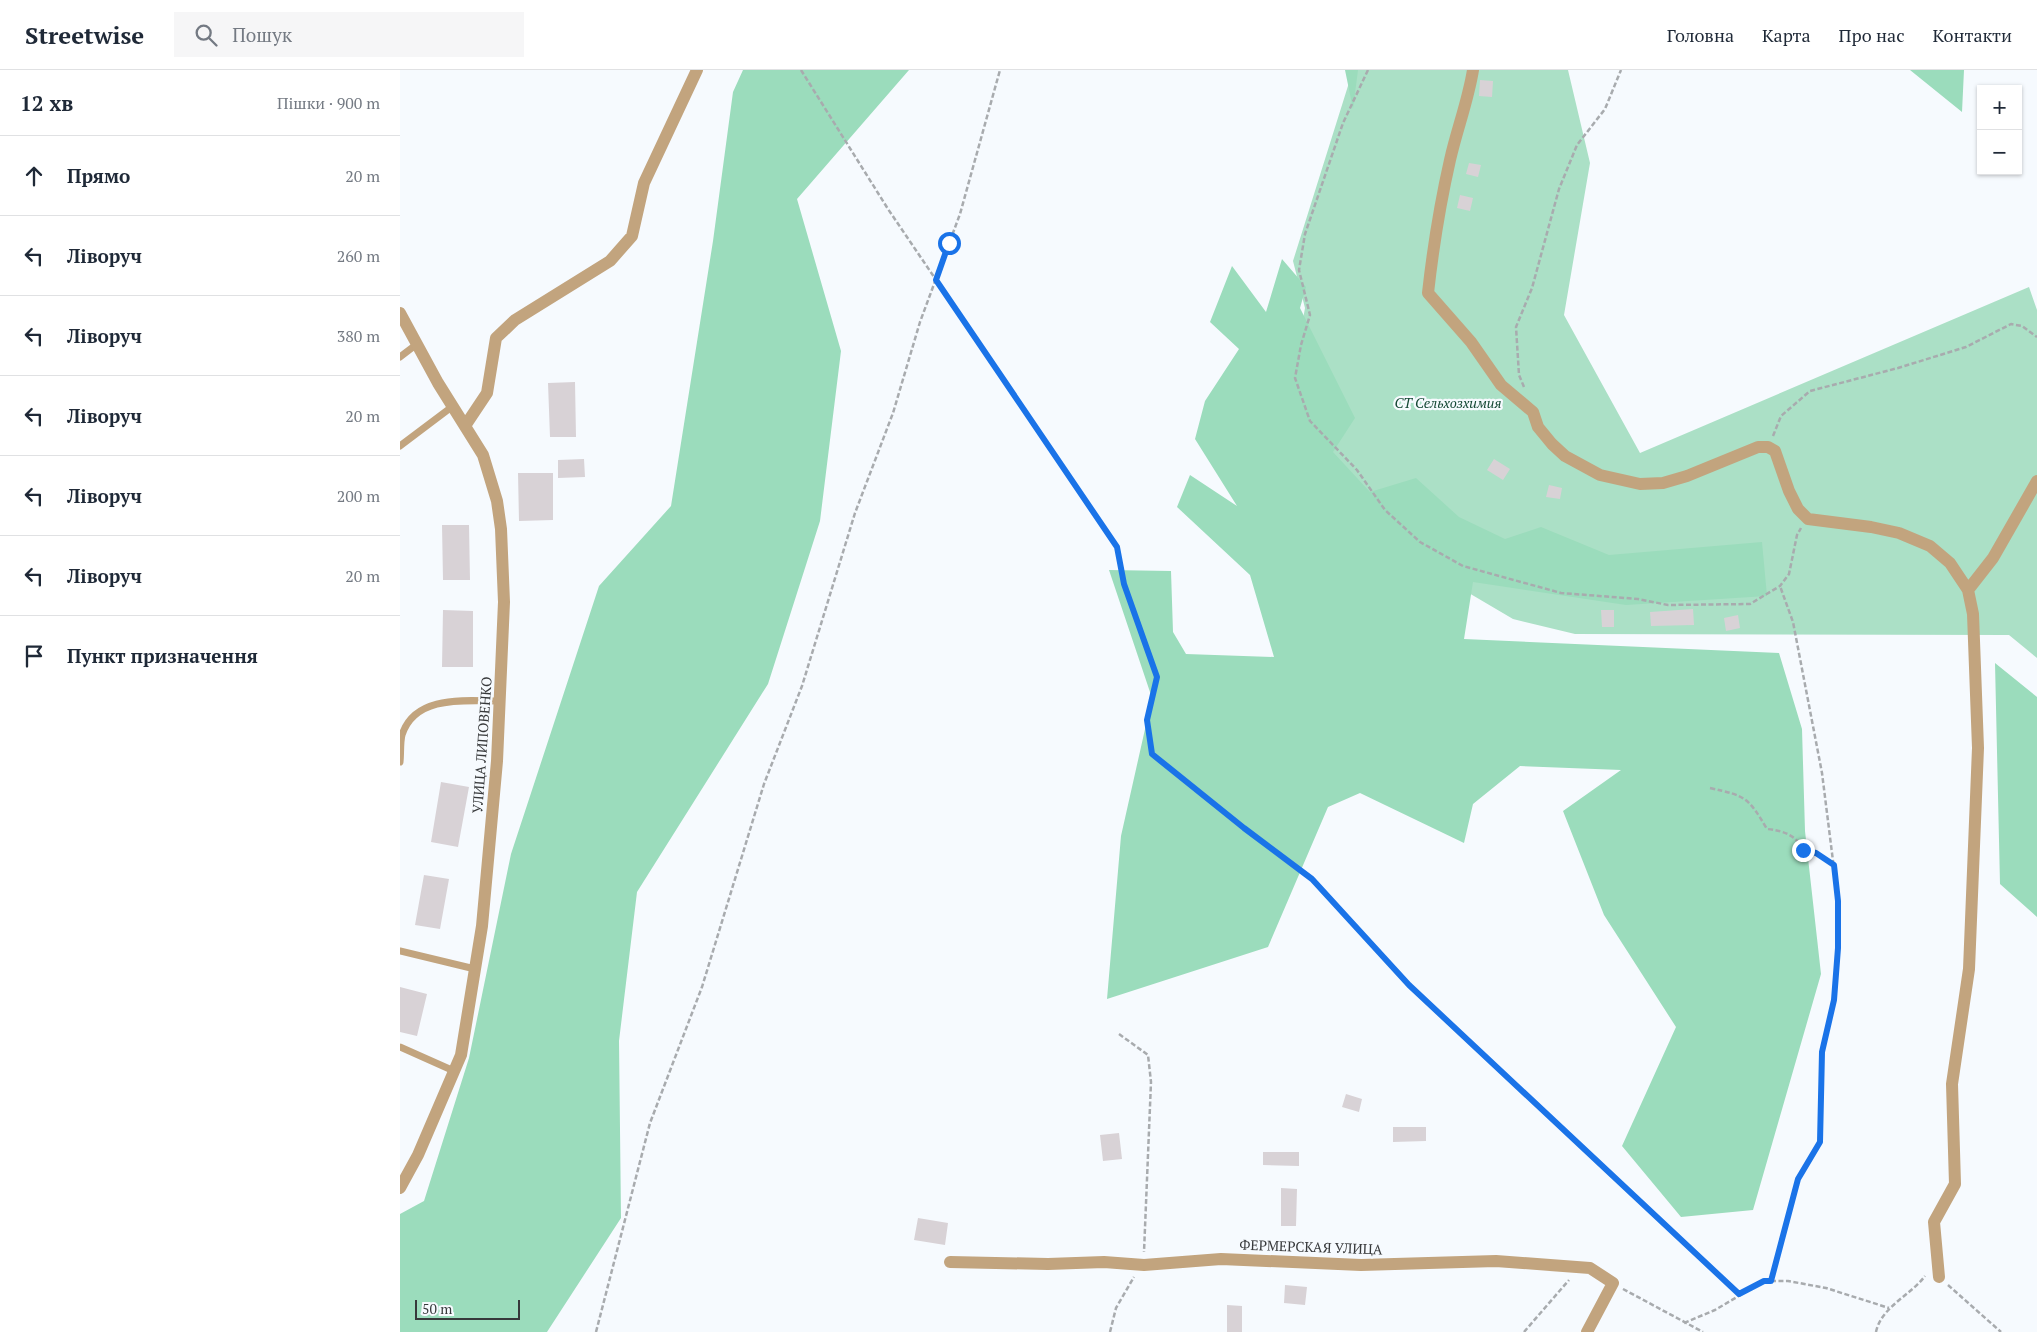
<!DOCTYPE html>
<html lang="uk">
<meta charset="utf-8">
<style>
:root{--surface:#fff;--page:#f6f6f7;--text:#1f2937;--muted:#747a83;--line:#e0e1e3}
body{margin:0;font-family:"PT Serif",serif;background:var(--page);color:var(--text)}
.controls{position:absolute;right:15px;top:15px;display:grid;overflow:hidden;border-radius:0px;box-shadow:0 1px 4px #0004}
.controls button{width:45px;height:45px;display:grid;place-items:center;padding:0;border:0;border-bottom:1px solid var(--line);background:var(--surface);color:var(--text);font:25px sans-serif}
.scale{position:absolute;left:15px;bottom:12px;width:105px;box-sizing:border-box;padding-left:5px;border:2px solid #37393b;border-top:0;font-size:14px;line-height:18px;white-space:nowrap;color:#37393b;-webkit-text-stroke:4px #f6fafe;paint-order:stroke}
.stop{position:absolute;width:15px;height:15px;margin:-11px;border:4px solid #1a73e8;border-radius:50%;background:#fff}
.stop.end{background:#1a73e8;border-color:#fff;box-shadow:0 1px 5px #0008}
.list{margin:0;padding:0;list-style:none}
h2{display:flex;justify-content:space-between;align-items:center;height:65px;margin:0;padding:0 20px;font-size:21px}
h2 small{font-size:16px;font-weight:400;color:var(--muted)}
.list li{display:grid;grid-template-columns:32px 1fr auto;gap:15px;align-items:center;box-sizing:border-box;height:80px;padding:0 20px;border-top:1px solid var(--line)}
.list b{display:block;font-size:19px;white-space:nowrap}
.list em{font-size:16px;font-style:normal;color:var(--muted)}
.icon{flex:none;width:28px;height:28px;fill:none;stroke:currentColor;stroke-width:2;stroke-linecap:round;stroke-linejoin:round}
.map{position:relative;flex:none;width:1637px;height:1262px;overflow:hidden}
header{display:flex;align-items:center;gap:30px;box-sizing:border-box;height:70px;padding:0 25px;background:var(--surface);border-bottom:1px solid var(--line)}
header strong{font-size:24px}
nav{display:flex;gap:28px;margin-inline-start:auto;font-size:18px}
.search{width:350px;height:45px;background:var(--page);display:flex;align-items:center;gap:12px;box-sizing:border-box;padding:0 18px;border-radius:0px;color:var(--muted);font-size:19px}
main{display:flex}
aside{flex:1;background:var(--surface)}
.map>svg:first-child{display:block}
.green{fill:#abe0c6}
.forest{fill:#9bdcbc}
.building{fill:#d8d2d6}
.lines{fill:none;stroke-linecap:round;stroke-linejoin:round}
.path{stroke:#a8abae;stroke-width:2.5;stroke-dasharray:5 2.5;stroke-linecap:butt}
.service{stroke:#c2a47e;stroke-width:7}
.minor{stroke:#c2a47e;stroke-width:12}
.route{stroke:#1a73e8;stroke-width:6}
.labels{text-anchor:middle;stroke-width:4.5;stroke-linejoin:round;paint-order:stroke}
.park-label{font-size:14px;font-style:italic;fill:#134733;stroke:#f6fafe}
.street-label{font-size:14px;fill:#37393b;stroke:#f6fafe}
</style>
<header>
<strong>Streetwise</strong>
<div class="search"><svg class="icon" aria-label="search" viewBox="0 0 24 24"><circle cx="10" cy="10" r="6"/><path d="M15 15l6 6"/></svg>Пошук</div>
<nav><a>Головна</a><a>Карта</a><a>Про нас</a><a>Контакти</a></nav>
</header>
<main>
<aside>
<h2>12 хв<small>Пішки · 900 m</small></h2>
<ul class="list">
<li><svg class="icon" aria-label="ahead" viewBox="0 0 24 24"><path d="M12 20V5M6 11l6-6 6 6"/></svg><div><b>Прямо</b></div><em>20 m</em></li>
<li><svg class="icon" aria-label="left" viewBox="0 0 24 24"><path d="M17 20v-9H6M10 6l-5 5 5 5"/></svg><div><b>Ліворуч</b></div><em>260 m</em></li>
<li><svg class="icon" aria-label="left" viewBox="0 0 24 24"><path d="M17 20v-9H6M10 6l-5 5 5 5"/></svg><div><b>Ліворуч</b></div><em>380 m</em></li>
<li><svg class="icon" aria-label="left" viewBox="0 0 24 24"><path d="M17 20v-9H6M10 6l-5 5 5 5"/></svg><div><b>Ліворуч</b></div><em>20 m</em></li>
<li><svg class="icon" aria-label="left" viewBox="0 0 24 24"><path d="M17 20v-9H6M10 6l-5 5 5 5"/></svg><div><b>Ліворуч</b></div><em>200 m</em></li>
<li><svg class="icon" aria-label="left" viewBox="0 0 24 24"><path d="M17 20v-9H6M10 6l-5 5 5 5"/></svg><div><b>Ліворуч</b></div><em>20 m</em></li>
<li><svg class="icon" aria-label="arrive" viewBox="0 0 24 24"><path d="M6 21V4h12l-3 4 3 4H6"/></svg><div><b>Пункт призначення</b></div></li>
</ul>
</aside>
<div class="map">
<svg width="1637" height="1262" viewBox="0 0 1637 1262">
<rect width="100%" height="100%" fill="#f6fafe"/>
<path class="green" d="M953 0H1168L1190 93 1164 245 1240 383 1629 217 1637 240V588L1609 565 1175 564 1113 549 1023 496 924 428 899 271 905 238 893 191Z"/>
<path class="forest" d="M343 0H509L397 129 441 281 420 451 368 614 237 822 219 971 221 1148 147 1262H0V1144L24 1131 69 988 111 784 199 516 271 436 313 171 333 22Z
M945 0H958L953 39Z
M1510 0H1564L1562 42Z
M882 189 906 217 900 238 955 348 933 382 970 422 1016 408 1059 447 1105 469 1141 457 1209 485 1362 472 1367 526 1226 535 1073 512 1064 569 1379 583 1402 659 1405 761 1421 904 1353 1140 1281 1147 1222 1076 1276 957 1204 845 1163 741 1221 700 1120 696 1073 734 1064 773 960 723 928 737 868 877 707 929 721 766 752 628 709 500 771 501 773 562 786 584 874 587 850 505 777 437 790 405 837 436 795 369 805 331 839 279 810 252 832 196 866 242Z
M1595 593 1637 627V847L1600 814Z"/>
<path class="building" d="M1080 10 1093 11 1092 27 1079 26Z
M1069 93 1081 95 1078 107 1066 104Z
M1060 125 1073 128 1070 141 1057 138Z
M175 312 176 367H150L148 313Z
M184 389 185 407 158 408V390Z
M1094 389 1110 399 1103 410 1087 400Z
M118 403H153V450L119 451Z
M1149 415 1162 418 1160 429 1146 427Z
M42 455H69L70 510H43Z
M1293 539 1294 555 1251 556 1250 542Z
M43 540 73 541V597H42Z
M1201 540H1214V557H1202Z
M1338 545 1340 558 1326 561 1324 548Z
M41 712 69 717 58 777 31 772Z
M24 805 49 809 40 859 15 855Z
M0 917 27 924 17 966 0 962Z
M946 1024 962 1029 959 1042 942 1037Z
M993 1057H1026V1071L993 1072Z
M719 1063 722 1089 703 1091 700 1065Z
M863 1082H899V1096L863 1095Z
M881 1118 897 1119 896 1156H881Z
M518 1148 548 1153 545 1175 514 1170Z
M885 1215 907 1217 905 1235 884 1233Z
M827 1235 842 1236V1262H827Z"/>
<g class="lines">
<path class="path" d="M401 0 488 139 717 477 724 514 757 607 747 650 752 684 844 758 912 809 1009 915 1339 1224
M968 0 943 53 905 164 899 200 910 245 901 275 895 308 910 351 957 400 985 440 1020 472 1063 496 1161 523 1238 529 1268 535 1350 534 1380 516 1389 504 1397 465 1401 458
M1124 317 1119 305 1116 257 1132 218 1159 119 1177 75 1205 39 1221 0
M1373 366 1381 346 1410 321 1498 298 1566 277 1611 254 1622 256 1637 267
M1310 718C1346 726 1348 727 1367 759 1384 761 1396 765 1403 780L1416 783 1434 795
M719 964 748 985 751 1012 744 1182
M1371 1211 1398 1109 1420 1072 1422 982 1434 930 1438 878V831L1422 703 1393 552 1380 516
M1548 1215 1601 1262
M1223 1219 1303 1262
M1284 1253 1315 1240 1364 1211H1388L1426 1218 1489 1238
M196 1262 250 1053 302 917 364 714 402 616 455 443 493 343 520 252 560 144 600 0
M710 1262 716 1238 734 1207
M1124 1262 1169 1210
M1476 1262C1481 1237 1511 1225 1525 1206"/>
<path class="service" d="M0 287 17 274
M0 376 53 336
M0 692C1 684 0 673 2 665 15 624 67 631 100 631
M0 881 75 899
M0 977 54 1001"/>
<path class="minor" d="M1073 0C1068 31 1057 59 1050 90 1040 134 1033 178 1028 223L1071 272 1101 315 1133 342 1138 357 1152 374 1165 386 1200 405 1240 414 1263 413 1287 406 1358 377H1368L1375 381 1389 421 1398 439 1408 449 1471 457 1499 463 1530 476 1550 493 1568 520 1573 544 1578 678 1569 899 1552 1014 1555 1114 1534 1152 1539 1207
M0 243 38 313 83 385 97 431 101 459 104 532 97 691 82 856 61 985 18 1085 0 1118
M65 356 87 323 96 268 115 250 210 191 232 166 244 113 297 0
M1568 520 1593 488 1637 411
M550 1192 648 1194 704 1192 744 1195 821 1189 961 1195 1096 1191 1190 1198 1213 1213 1187 1262"/>
</g>
<g class="lines">
<path class="route" d="M549 173 536 210 717 477 724 514 757 607 747 650 752 684 844 758 912 809 1009 915 1339 1224 1364 1211H1371L1398 1109 1420 1072 1422 982 1434 930 1438 878V831L1434 795 1416 783 1403 780"/>
</g>
<g class="labels">
<g class="park-label">
<text x="1048" y="338">СТ Сельхозхимия</text>
</g>
<g class="street-label">
<text transform="translate(82 675) rotate(-86)" y="5">УЛИЦА ЛИПОВЕНКО</text>
<text transform="translate(911 1177) rotate(2)" y="5">ФЕРМЕРСКАЯ УЛИЦА</text>
</g>
</g>
</svg>
<div class="controls">
<button>+</button>
<button>−</button>
</div>
<div class="scale">50 m</div>
<div class="stop" style="left:549px;top:173px"></div>
<div class="stop end" style="left:1403px;top:780px"></div>
</div>
</main>
